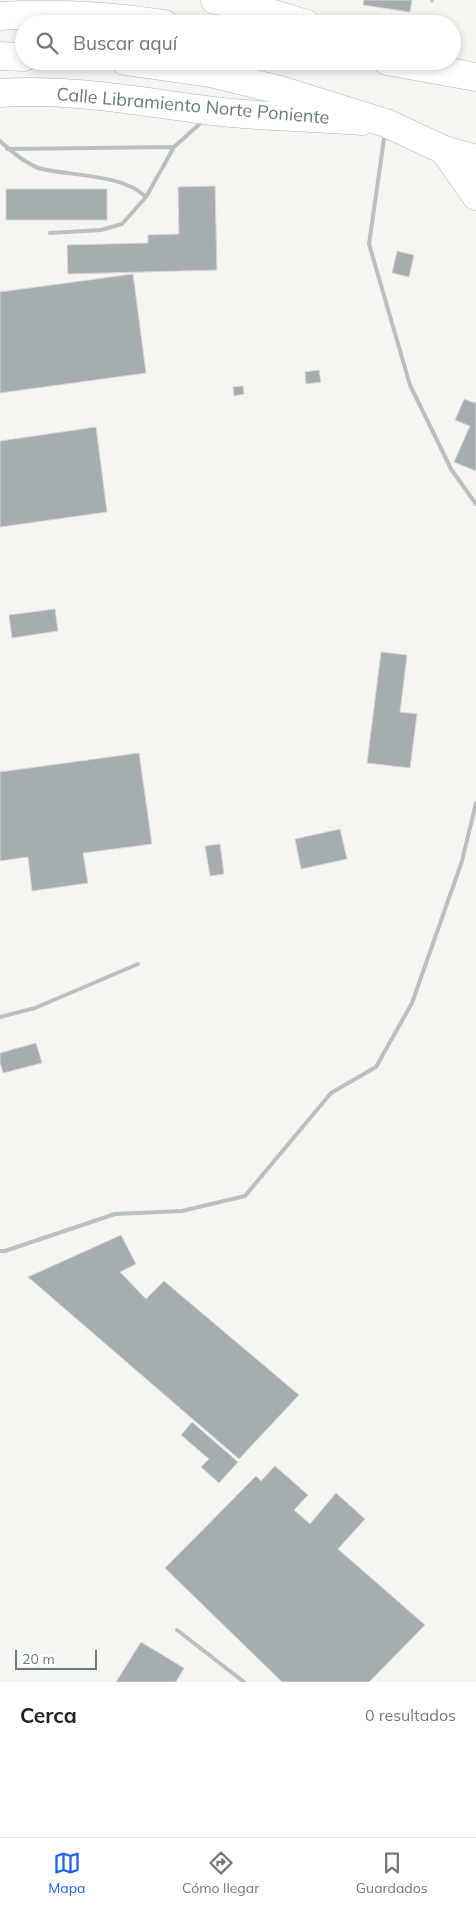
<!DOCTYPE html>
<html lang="es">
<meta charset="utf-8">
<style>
:root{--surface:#fff;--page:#f2f2f2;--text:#222;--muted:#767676;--line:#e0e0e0;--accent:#2563eb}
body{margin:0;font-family:Mulish,sans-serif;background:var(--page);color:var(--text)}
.scale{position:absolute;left:15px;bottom:12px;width:82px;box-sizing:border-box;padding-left:5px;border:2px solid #677980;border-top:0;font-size:14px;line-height:18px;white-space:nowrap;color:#677980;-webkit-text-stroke:4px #fff;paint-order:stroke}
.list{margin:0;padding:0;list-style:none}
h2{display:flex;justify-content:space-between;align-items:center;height:65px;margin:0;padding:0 20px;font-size:21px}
h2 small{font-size:16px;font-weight:400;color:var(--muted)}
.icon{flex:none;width:28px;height:28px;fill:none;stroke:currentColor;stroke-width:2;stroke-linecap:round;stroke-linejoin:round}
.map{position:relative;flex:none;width:476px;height:1682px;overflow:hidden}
.search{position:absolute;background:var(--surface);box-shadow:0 2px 8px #0003;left:15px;right:15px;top:15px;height:55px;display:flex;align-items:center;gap:12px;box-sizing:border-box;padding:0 18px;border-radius:28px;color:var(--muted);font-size:19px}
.sheet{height:155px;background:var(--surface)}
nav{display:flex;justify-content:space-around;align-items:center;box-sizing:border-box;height:70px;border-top:1px solid var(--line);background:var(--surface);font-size:14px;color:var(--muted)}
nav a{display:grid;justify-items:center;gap:2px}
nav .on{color:var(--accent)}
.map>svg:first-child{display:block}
.building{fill:#a5adb1;stroke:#d7d6d5}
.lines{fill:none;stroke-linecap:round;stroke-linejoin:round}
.secondary-casing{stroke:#afb6b8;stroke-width:29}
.primary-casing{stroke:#aeb4b6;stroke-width:29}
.highway-casing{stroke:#b0b5b7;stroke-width:29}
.path{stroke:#b5b9ba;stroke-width:3;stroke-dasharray:2.5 2.5;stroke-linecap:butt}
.lane{stroke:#bac0c2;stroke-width:4}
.secondary{stroke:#fff;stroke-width:28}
.primary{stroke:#fff;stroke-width:28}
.highway{stroke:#fff;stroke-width:28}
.labels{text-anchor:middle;stroke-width:5;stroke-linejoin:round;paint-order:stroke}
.street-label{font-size:18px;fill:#677980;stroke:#fff}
</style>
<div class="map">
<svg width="476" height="1682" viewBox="0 0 476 1682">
<rect width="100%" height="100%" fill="#f5f5f2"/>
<path class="building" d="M364 0H412L410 12 363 5Z
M215 186 217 270 68 274 67 245 148 243V235L179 234 178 187Z
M6 189H107V220H6Z
M397 251 414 255 409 277 392 273Z
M133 274 146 373 0 393V292Z
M319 370 321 382 306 384 305 372Z
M243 386 244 394 234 396 233 387Z
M464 399 475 403 476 401V471L454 462 470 426 455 420Z
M96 427 107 512 0 527V441Z
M55 609 58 631 12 638 9 615Z
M381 652 407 655 400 712 417 714 410 768 367 763Z
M139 753 152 844 83 853 88 883 32 891 28 857 0 861V772Z
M340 829 347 859 301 869 295 839Z
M220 844 224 874 210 876 205 846Z
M36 1043 42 1063 3 1073 0 1062V1053Z
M121 1235 136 1264 120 1272 146 1299 164 1281 299 1395 239 1459 28 1277Z
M192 1422 238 1462 219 1483 201 1467 209 1459 181 1435Z
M275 1466 308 1495 294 1510 310 1524 336 1493 365 1519 338 1549 425 1625 369 1682H282L165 1568 256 1476 261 1481Z
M141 1642 184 1668 176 1682H116Z"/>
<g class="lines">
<g class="secondary-casing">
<path id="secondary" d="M444 150 476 196"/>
</g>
<g class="primary-casing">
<path id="primary" d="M215 0 238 3 306 24
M0 93C72 88 142 102 213 111 262 117 312 117 362 121"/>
</g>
<g class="highway-casing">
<path id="highway" d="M0 16C55 13 110 16 164 24
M0 56 24 57
M125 61 210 73 280 90 386 123 444 150 476 159
M387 61 476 77"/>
</g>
<path class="path" d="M432 0V3"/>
<path class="lane" d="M385 132 369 244 410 385 451 469 476 504
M0 141C9 150 29 166 42 169 72 176 123 174 146 197
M7 149 174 147
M50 233 101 230 122 224 146 197 174 147 203 121
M0 1017 35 1008 138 964
M0 1251H5L115 1214 182 1211 245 1196 331 1093 376 1067 412 1003 462 861 476 803
M177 1630 244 1682"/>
<use href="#secondary" class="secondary"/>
<use href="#primary" class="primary"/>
<use href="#highway" class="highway"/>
</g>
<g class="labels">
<g class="street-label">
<text transform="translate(193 106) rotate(5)" y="6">Calle Libramiento Norte Poniente</text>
</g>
</g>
</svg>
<div class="scale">20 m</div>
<div class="search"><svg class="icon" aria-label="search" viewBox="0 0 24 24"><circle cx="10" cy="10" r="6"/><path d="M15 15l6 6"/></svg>Buscar aquí</div>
</div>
<section class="sheet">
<h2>Cerca<small>0 resultados</small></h2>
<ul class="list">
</ul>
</section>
<nav>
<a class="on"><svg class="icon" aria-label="map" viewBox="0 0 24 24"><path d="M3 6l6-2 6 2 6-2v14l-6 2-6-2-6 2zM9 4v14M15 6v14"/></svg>Mapa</a>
<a><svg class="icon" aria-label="directions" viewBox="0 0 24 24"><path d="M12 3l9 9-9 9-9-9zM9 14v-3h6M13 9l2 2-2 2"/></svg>Cómo llegar</a>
<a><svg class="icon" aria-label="saved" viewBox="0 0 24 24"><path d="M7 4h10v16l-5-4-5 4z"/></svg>Guardados</a>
</nav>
